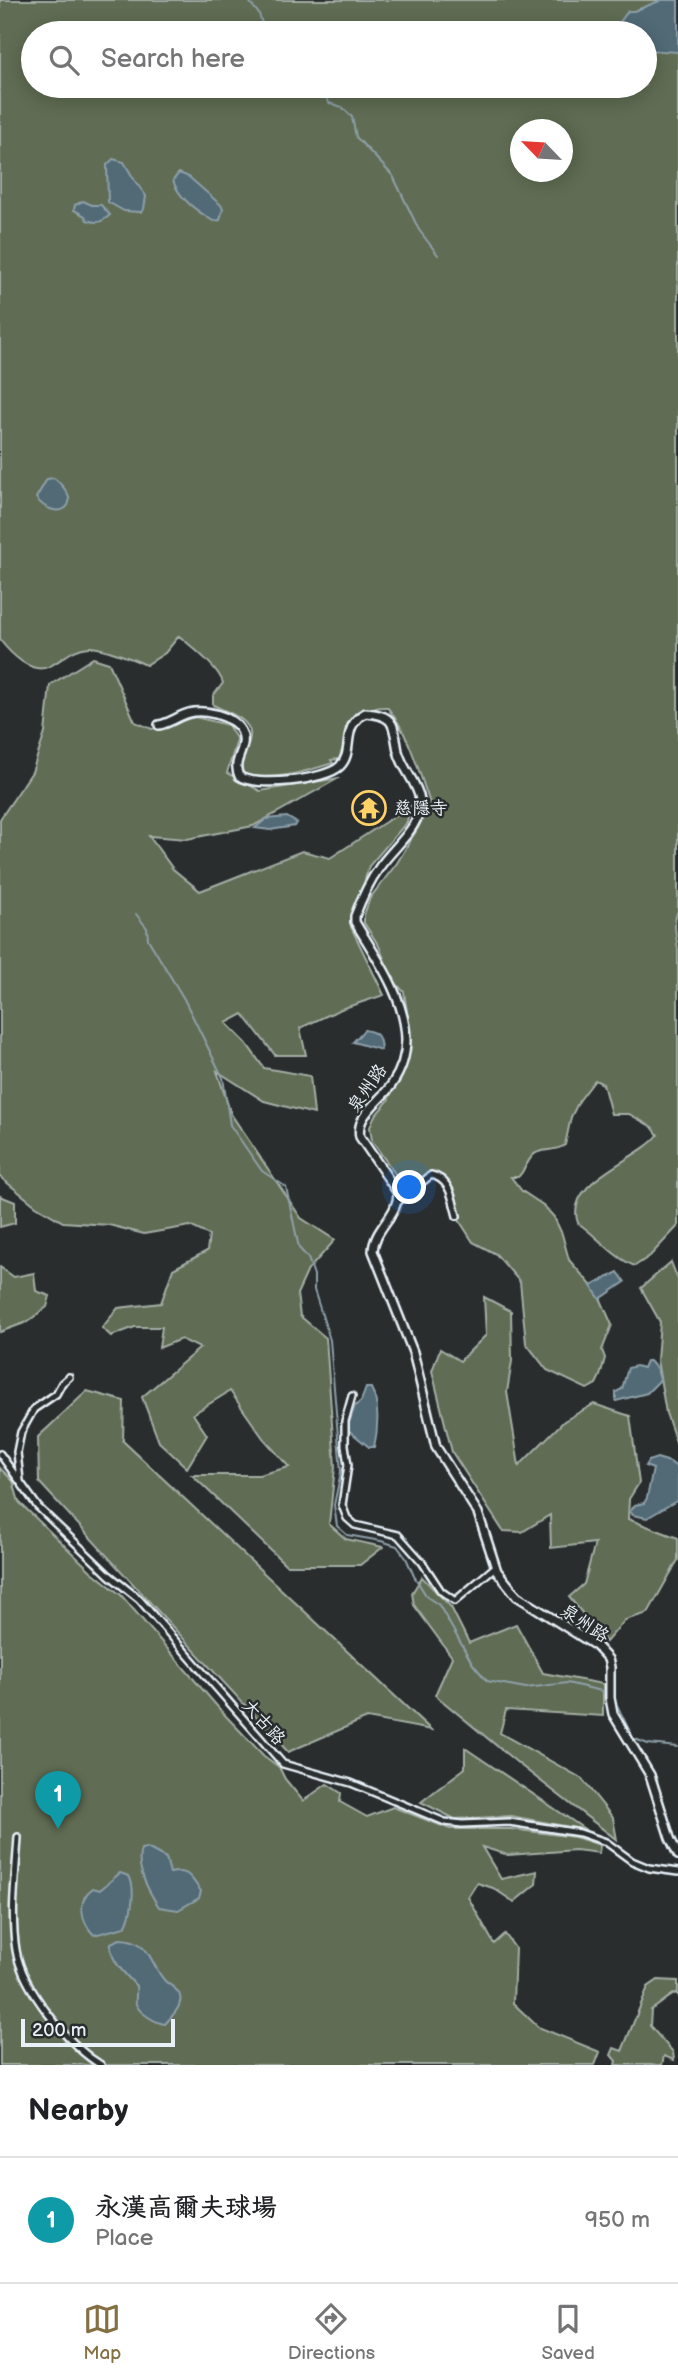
<!DOCTYPE html>
<meta charset="utf-8">
<style>
:root{--surface:#fff;--page:#f2f2f2;--text:#202124;--muted:#757577;--line:#e0e0e0;--accent:#847042}
body{margin:0;font-family:"Balsamiq Sans","LXGW WenKai TC",sans-serif;background:var(--page);color:var(--text)}
.compass{position:absolute;left:510px;top:119px;width:63px;height:63px;border-radius:50%;background:var(--surface);box-shadow:0 4px 18px #0003;rotate:295deg}
.scale{position:absolute;left:21px;bottom:18px;width:154px;box-sizing:border-box;padding-left:7px;border:4px solid #e8f1f8;border-top:0;font-size:19px;line-height:24px;white-space:nowrap;color:#e8f1f8;-webkit-text-stroke:5px #2a2d2e;paint-order:stroke}
.you{position:absolute;left:410px;top:1188px;width:24px;height:24px;margin:-18px;border:5px solid #fff;border-radius:50%;background:#1a73e8;box-shadow:0 0 0 10px #1a73e833}
.badge{display:grid;place-items:center;width:46px;height:46px;border-radius:50%;background:var(--accent);color:#fff;font-size:23px;font-weight:700}
.pin{position:absolute;translate:-50% -58px;filter:drop-shadow(0 2px 4px #0008)}
.pin::after{content:'';position:absolute;top:37px;width:24px;height:21px;background:inherit;clip-path:polygon(0 0,100% 0,50% 100%)}
.list{margin:0;padding:0;list-style:none}
h2{display:flex;justify-content:space-between;align-items:center;height:91px;margin:0;padding:0 28px;font-size:30px}
h2 small{font-size:23px;font-weight:400;color:var(--muted)}
.list li{display:grid;grid-template-columns:46px 1fr auto;gap:21px;align-items:center;box-sizing:border-box;height:126px;padding:0 28px;border-top:2px solid var(--line)}
.list b{display:block;font-size:26px;white-space:nowrap}
.list p{margin:0;font-size:23px;white-space:nowrap;color:var(--muted)}
.list em{font-size:23px;font-style:normal;color:var(--muted)}
.icon{flex:none;width:38px;height:38px;fill:none;stroke:currentColor;stroke-width:2;stroke-linecap:round;stroke-linejoin:round}
.map{position:relative;flex:none;width:678px;height:2065px;overflow:hidden}
.search{position:absolute;background:var(--surface);box-shadow:0 4px 18px #0003;left:21px;right:21px;top:21px;height:77px;display:flex;align-items:center;gap:18px;box-sizing:border-box;padding:0 24px;border-radius:38px;color:var(--muted);font-size:26px}
.sheet{height:217px;background:var(--surface)}
nav{display:flex;justify-content:space-around;align-items:center;box-sizing:border-box;height:98px;border-top:2px solid var(--line);background:var(--surface);font-size:19px;color:var(--muted)}
nav a{display:grid;justify-items:center;gap:4px}
nav .on{color:var(--accent)}
.map>svg:first-child{display:block}
.green{fill:#616c53;stroke:#a4aea6;stroke-width:2;fill-rule:evenodd}
.water{fill:#516a76;stroke:#8da0aa;stroke-width:2}
.lines{fill:none;stroke-linecap:round;stroke-linejoin:round}
.stream{stroke:#8da0aa;stroke-width:2}
.street-casing{stroke:#e8f1f8;stroke-width:10}
.secondary-casing{stroke:#e8f1f8;stroke-width:12}
.street{stroke:#2a2d2e;stroke-width:5}
.secondary{stroke:#2a2d2e;stroke-width:7}
.labels{text-anchor:middle;stroke-width:5;stroke-linejoin:round;paint-order:stroke}
.poi-label{font-size:18px;fill:#e8f1f8;stroke:#2a2d2e;text-anchor:start}
.street-label{font-size:18px;fill:#e8f1f8;stroke:#2a2d2e}
</style>
<div class="map">
<svg width="678" height="2065" viewBox="0 0 678 2065">
<rect width="100%" height="100%" fill="#2a2d2e"/>
<filter id="ink" filterUnits="userSpaceOnUse"><feTurbulence type="fractalNoise" baseFrequency=".0143" numOctaves="2"/><feDisplacementMap in="SourceGraphic" scale="14" xChannelSelector="R" yChannelSelector="G"/><feConvolveMatrix kernelMatrix="1 2 1 2 8 2 1 2 1" color-interpolation-filters="sRGB"/></filter>
<g filter="url(#ink)">
<path class="green" d="M0 0H678V911C672 922 677 938 678 950V1226L650 1256 635 1266C614 1258 597 1236 578 1223 563 1181 639 1160 658 1135L652 1127 629 1114H611L603 1084 595 1080 579 1101 571 1117 565 1145C555 1152 545 1148 536 1153 528 1157 526 1170 518 1177H511L522 1191 543 1205 554 1217 562 1234 569 1260 598 1293 612 1325 602 1350 605 1358 600 1376 596 1384 587 1389 547 1370 526 1343 520 1282 496 1254 473 1242 459 1220 451 1187 438 1176H430L414 1184 406 1183 398 1178 372 1141 370 1127 374 1117 388 1101 398 1077 408 1019 404 992 392 979 379 946 364 923V915L370 898 397 863 419 826 430 803C418 770 410 735 387 707 353 706 349 732 339 759L331 760 333 763C302 773 274 781 241 775L238 770C241 759 248 748 250 737 253 719 225 711 213 705V696L223 683C219 668 192 647 179 636L165 653 146 665C136 660 99 646 89 647 72 648 64 659 50 666 32 676 10 653 0 640ZM33 33H645V86H33ZM520 130H562V172H520Z
M93 658 109 663 135 722 152 729 195 717 228 725 237 740 227 773 260 791 339 778 253 826 187 839 149 836 173 869 200 891 302 851 330 858 410 806 407 822 369 866 351 927 384 995 341 1009 300 1028 306 1055H275L243 1014 226 1023 246 1043 264 1068 310 1076 314 1114 264 1101 217 1071 231 1114 301 1218 335 1240 308 1270 297 1294 300 1316 326 1338 335 1467 329 1524 346 1539 383 1547 360 1565H286L192 1475H259L289 1467 263 1438 230 1391 193 1414 207 1435 187 1468 159 1442 142 1397 200 1348 181 1339 159 1348 162 1327H135L111 1336 102 1328 118 1308 161 1303 173 1269 207 1251 209 1235 190 1226 144 1234 109 1225 63 1222 36 1206 0 1177V819L32 772 45 733 50 685Z
M0 1196 15 1202V1223L0 1227Z
M671 1262 678 1280V1448L666 1413 657 1360 660 1322 641 1288Z
M0 1267 14 1277 34 1273 36 1291 50 1296 47 1307 27 1322 0 1332Z
M484 1297 511 1311 512 1361 507 1392 519 1466 564 1421 594 1404 630 1416 639 1483 629 1499 628 1519 678 1538V1560L648 1613 625 1620 606 1642 569 1597 584 1584 595 1543 551 1548 550 1515 522 1532 503 1531 452 1452 432 1371 440 1349 460 1361 486 1335Z
M87 1391 124 1401 123 1441 431 1730 367 1718 288 1752 39 1482 38 1437Z
M0 1468 13 1481 19 1502 91 1571 121 1595 223 1713 264 1756 279 1767 285 1779 303 1801 327 1784 341 1793 340 1802 367 1817 393 1807 450 1829H511L575 1837 600 1845 599 1853 576 1850 508 1855 482 1847 501 1879 537 1871 536 1884 514 1902 493 1888 477 1883 468 1897 494 1944 505 1934 515 1948 513 2003 538 2027 600 2052 595 2065H0Z
M422 1577 451 1607 469 1643 516 1624 543 1673 603 1684V1716L506 1710 500 1733 581 1778 613 1818 617 1840 520 1765 435 1695 452 1657 414 1605 412 1593Z
M465 1748 586 1830 511 1816 455 1819 421 1802 465 1768Z
M658 1980 678 1981V1995L676 1993C666 1998 660 2005 651 2010L650 2026 673 2052 674 2060 664 2056 662 2065H615L616 2061 611 2055 614 2048 622 2051 648 1987Z"/>
<path class="water" d="M662 0H678V52L645 50V33H616L615 29 628 11H634Z
M113 159 124 162 135 181 146 196 144 209 141 212 124 211 108 202 107 165Z
M179 173 189 177 221 205 223 209 220 220 213 221C197 211 178 198 173 180Z
M83 201 92 205H101L110 215C102 222 98 224 87 220L85 216 74 210 75 205Z
M54 478C89 507 55 523 36 498L47 479Z
M287 817 297 823 295 826 270 830 255 828 266 819Z
M364 1030C378 1032 380 1036 381 1050L353 1042Z
M618 1272 625 1282 600 1299 591 1286Z
M646 1361H650L657 1369 660 1380 647 1393 616 1401V1392L622 1389 628 1368 636 1366 643 1368Z
M366 1388H371C380 1404 378 1430 374 1447H369L347 1429 355 1406 361 1401Z
M657 1458 670 1462 678 1468V1500L647 1518 633 1515 630 1512 635 1505 644 1503 647 1498 653 1469 645 1466 648 1461Z
M147 1848 166 1858 170 1873C189 1869 190 1877 201 1891L199 1898 178 1910 159 1907C149 1892 135 1867 141 1849Z
M120 1873 129 1876C136 1888 132 1914 125 1927L94 1935C81 1922 76 1900 93 1888L100 1890Z
M120 1939C152 1940 148 1962 165 1981 170 1986 178 1988 180 1996 183 2006 171 2017 165 2024 156 2023 139 2013 136 2004 135 1999 137 1991 136 1986 126 1974 109 1961 111 1943Z"/>
<g class="lines">
<path class="stream" d="M248 0 259 14 265 33
M323 86 329 103 342 107 352 117 356 137 393 176 419 230 438 255
M136 914 147 928 148 939 184 999 223 1078 230 1125 262 1171 286 1187 299 1248 308 1258 314 1275V1290L330 1340 341 1472 334 1505 337 1526 347 1535 381 1541 397 1546 406 1558 414 1576 427 1597 439 1605 472 1663 487 1681 526 1688 567 1683 606 1692
M613 1697 632 1736
M635 1739 648 1744 678 1747"/>
<g class="street-casing">
<path id="street" d="M398 1202 431 1175C451 1179 452 1199 457 1216
M352 1396 345 1421V1445L348 1465 342 1505 347 1518 355 1525 398 1535 422 1562 441 1591 455 1601 495 1567
M0 1454 38 1507 109 1575 139 1599 283 1764 351 1783 445 1822 462 1824 509 1822 580 1833 606 1842 632 1861 649 1868 678 1872
M20 1481 17 1452 21 1432 34 1409 56 1394 62 1383 69 1377
M18 1837C16 1874 10 1913 16 1950 22 1988 69 2046 101 2065"/>
</g>
<g class="secondary-casing">
<path id="secondary" d="M159 725C170 723 178 716 189 713 209 708 247 719 243 744 241 756 233 763 239 776 255 788 326 780 340 766 355 751 340 727 365 713 396 715 393 725 398 751 402 768 418 784 420 800 423 826 392 848 379 868 369 882 361 900 355 916V922C376 957 405 997 406 1039 406 1056 401 1071 392 1084 381 1101 355 1115 360 1137L398 1193C398 1216 374 1228 373 1251L413 1352 436 1447 478 1513 497 1571 517 1596 596 1646 608 1659 610 1667V1698L613 1714 650 1775 670 1838 678 1855"/>
</g>
<use href="#street" class="street"/>
<use href="#secondary" class="secondary"/>
</g>
</g>
<defs>
<g id="temple-ring" transform="scale(1.75)"><circle r="9.5" fill="#2a2d2e" stroke="#ffd166" stroke-width="1.5"/><path d="M0-6L5-2H3V0L6.5 2.5H4V6H1.5V3h-3V6H-4V2.5H-6.5L-3 0V-2H-5Z" fill="#ffd166"/></g>
</defs>
<g fill-rule="evenodd">
<use href="#temple-ring" x="369" y="808"/>
</g>
<g class="labels">
<g class="poi-label">
<text x="394" y="814">慈隱寺</text>
</g>
<g class="street-label">
<text transform="translate(367 1088) rotate(-55)" y="6">泉州路</text>
<text transform="translate(585 1623) rotate(34)" y="6">泉州路</text>
<text transform="translate(264 1722) rotate(48)" y="6">大古路</text>
</g>
</g>
</svg>
<svg class="compass" viewBox="-18 -18 36 36"><path d="M0-13l5 13h-10z" fill="#e53935"/><path d="M0 13l5-13h-10z" fill="#757577"/></svg>
<div class="scale">200 m</div>
<div class="you"></div>
<div class="pin badge" style="left:58px;top:1829px;background:#0f9aa8">1</div>
<div class="search"><svg class="icon" aria-label="search" viewBox="0 0 24 24"><circle cx="10" cy="10" r="6"/><path d="M15 15l6 6"/></svg>Search here</div>
</div>
<section class="sheet">
<h2>Nearby<small></small></h2>
<ul class="list">
<li><span class="badge" style="background:#0f9aa8">1</span><div><b>永漢高爾夫球場</b><p>Place</p></div><em>950 m</em></li>
</ul>
</section>
<nav>
<a class="on"><svg class="icon" aria-label="map" viewBox="0 0 24 24"><path d="M3 6l6-2 6 2 6-2v14l-6 2-6-2-6 2zM9 4v14M15 6v14"/></svg>Map</a>
<a><svg class="icon" aria-label="directions" viewBox="0 0 24 24"><path d="M12 3l9 9-9 9-9-9zM9 14v-3h6M13 9l2 2-2 2"/></svg>Directions</a>
<a><svg class="icon" aria-label="saved" viewBox="0 0 24 24"><path d="M7 4h10v16l-5-4-5 4z"/></svg>Saved</a>
</nav>
